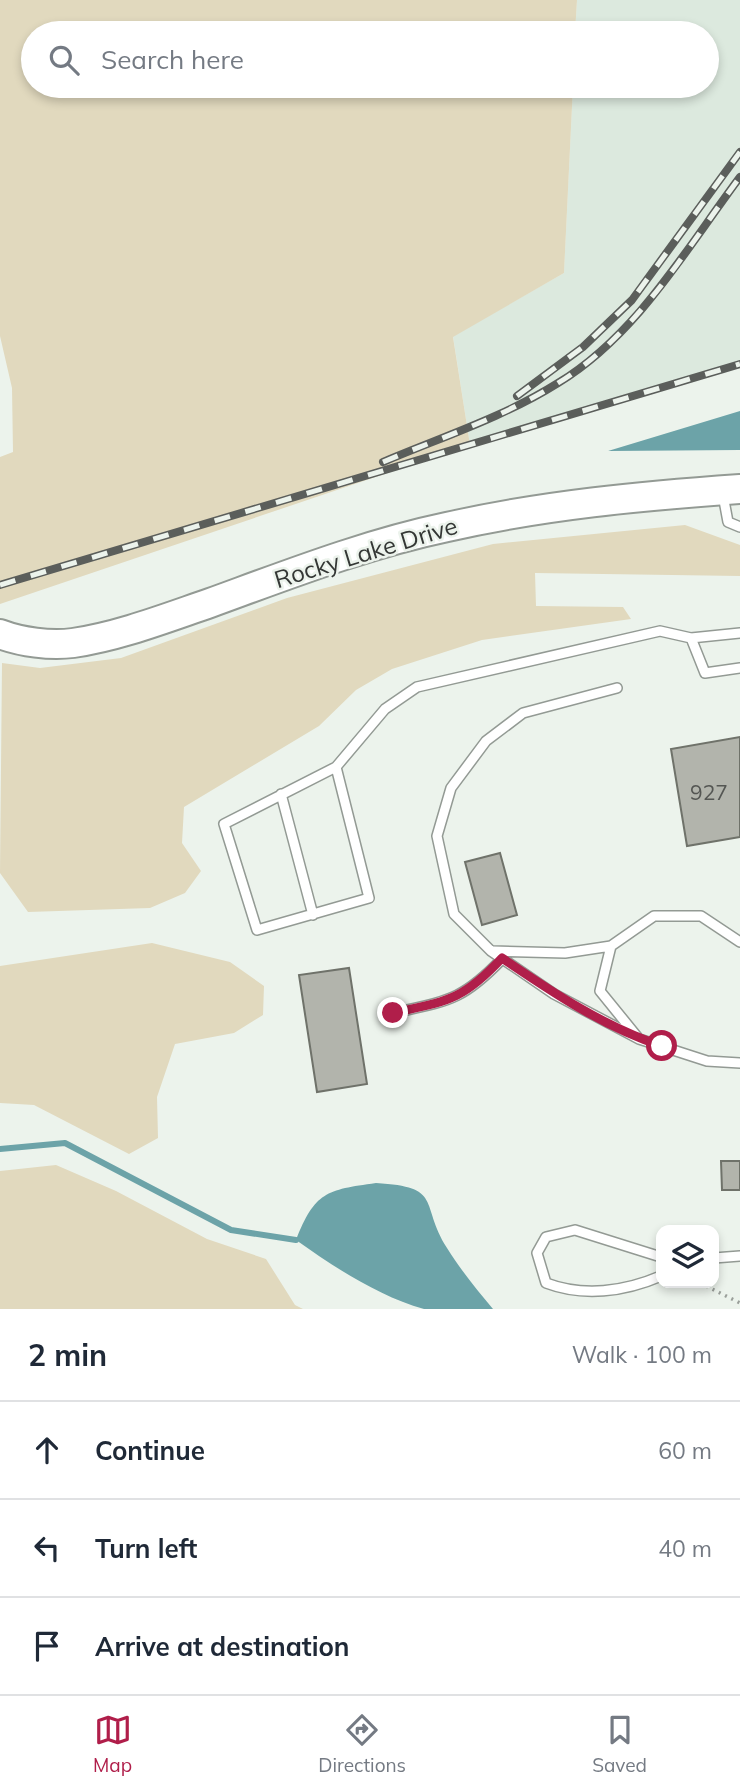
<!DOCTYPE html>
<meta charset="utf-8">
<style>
:root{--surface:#fff;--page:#f6f6f7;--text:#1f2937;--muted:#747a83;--line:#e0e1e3;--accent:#b01e4a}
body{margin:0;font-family:Mulish,sans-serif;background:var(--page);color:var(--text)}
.controls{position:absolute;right:21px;bottom:21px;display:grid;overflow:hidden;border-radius:14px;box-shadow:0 4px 10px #0003}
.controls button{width:63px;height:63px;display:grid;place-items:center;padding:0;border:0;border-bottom:2px solid var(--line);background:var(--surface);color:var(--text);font:35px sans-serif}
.stop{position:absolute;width:21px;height:21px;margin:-16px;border:5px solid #b01e4a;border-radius:50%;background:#fff}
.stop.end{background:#b01e4a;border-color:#fff;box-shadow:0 2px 7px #0008}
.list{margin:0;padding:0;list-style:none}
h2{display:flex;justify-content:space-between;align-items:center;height:91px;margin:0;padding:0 28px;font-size:30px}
h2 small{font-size:23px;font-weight:400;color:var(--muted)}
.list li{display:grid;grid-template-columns:46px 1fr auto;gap:21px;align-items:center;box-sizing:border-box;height:98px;padding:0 28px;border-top:2px solid var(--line)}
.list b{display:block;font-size:26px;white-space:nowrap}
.list em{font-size:23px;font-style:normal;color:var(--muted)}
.icon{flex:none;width:38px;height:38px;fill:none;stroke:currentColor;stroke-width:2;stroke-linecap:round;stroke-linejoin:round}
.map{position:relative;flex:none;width:740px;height:1309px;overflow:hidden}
.search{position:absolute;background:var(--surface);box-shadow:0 4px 10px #0003;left:21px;right:21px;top:21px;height:77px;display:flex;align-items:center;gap:18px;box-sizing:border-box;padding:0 24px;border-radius:38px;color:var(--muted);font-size:26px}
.sheet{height:385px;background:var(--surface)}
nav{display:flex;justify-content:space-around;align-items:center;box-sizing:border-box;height:98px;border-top:2px solid var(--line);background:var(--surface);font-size:19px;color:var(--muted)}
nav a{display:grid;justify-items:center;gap:4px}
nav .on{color:var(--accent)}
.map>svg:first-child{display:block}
.built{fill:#dce9de}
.green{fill:#e1d9be}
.water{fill:#6ca3a8}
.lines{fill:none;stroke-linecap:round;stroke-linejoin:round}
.stream{stroke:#6ca3a8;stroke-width:6}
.building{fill:#b2b4ac;stroke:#6f726a;stroke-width:2}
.lane-casing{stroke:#939a94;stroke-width:12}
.primary-casing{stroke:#939a94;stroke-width:32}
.path{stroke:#9a9f9a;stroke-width:3.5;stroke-dasharray:2 5;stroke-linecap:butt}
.lane{stroke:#fff;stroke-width:9}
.primary{stroke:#fff;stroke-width:28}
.rail-casing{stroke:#5b5e5b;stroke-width:8}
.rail{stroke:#ecf3ec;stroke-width:5;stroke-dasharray:16;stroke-linecap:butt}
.route{stroke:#b01e4a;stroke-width:9}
.labels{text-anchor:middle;stroke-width:5;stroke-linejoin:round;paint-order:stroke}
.number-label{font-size:21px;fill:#545653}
.street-label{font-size:24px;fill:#343735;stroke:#ecf3ec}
</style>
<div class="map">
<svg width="740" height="1309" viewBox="0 0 740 1309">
<rect width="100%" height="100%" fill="#ecf3ec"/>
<path class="built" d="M577 0H740V363L470 445 453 336 564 273 573 86H707V33H575Z"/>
<path class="green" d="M0 0H577L575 33H33V86H573L564 273 453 337 470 445 0 604V457L13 452 12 388 0 336Z
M685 525 740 545V576L535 573 536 606 623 607 631 619 482 640 392 669 356 690 319 726 184 807 182 843 201 871 185 893 150 908 28 912 0 873 2 663 40 668 121 658 287 598 493 544Z
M152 943 230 962 264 986 263 1015 234 1033 175 1044 157 1097 158 1138 129 1154 34 1105 0 1103V966Z
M56 1165 116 1191 207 1239 266 1259 295 1305 303 1309H0V1171Z"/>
<path class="water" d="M740 411V450L608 451Z
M376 1183C444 1187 419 1203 447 1248 460 1269 477 1290 493 1309H424C378 1296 334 1267 296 1240 315 1192 326 1190 376 1183Z"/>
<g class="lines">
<path class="stream" d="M0 1149 65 1143 231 1230 296 1240"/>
</g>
<path class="building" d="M740 737V837L687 846 671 749Z
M500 853 517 915 482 925 465 862Z
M349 968 367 1084 317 1092 299 975Z
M721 1161H740V1190H722Z"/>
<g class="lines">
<g class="lane-casing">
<path id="lane" d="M723 495 728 522 740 527
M691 638 705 673 740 668
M617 688 523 713 486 741 451 788 437 836 454 914 491 951 554 994 639 1039
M336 767 369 898 257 930 224 824 336 767 385 709 417 687 660 631 691 638 740 633
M281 794 313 915
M740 942 701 916H654L611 946 600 991 639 1039 707 1061 740 1063
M493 951 565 953 611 946
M393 1013C447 1001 462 1001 502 959
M661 1257 575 1230 546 1237 537 1253 546 1283C583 1297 624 1292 661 1276
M714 1258 740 1256"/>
</g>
<g class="primary-casing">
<path id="primary" d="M0 634C21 642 50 646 73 643 120 636 166 618 210 603 287 575 366 544 447 527 544 505 641 496 740 489"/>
</g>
<path class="path" d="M700 1283 740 1303"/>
<use href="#lane" class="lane"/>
<use href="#primary" class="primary"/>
<g class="rail-casing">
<path id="rail" d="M517 396 583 347 632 300 740 152
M383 462C442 437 504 417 558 383 637 335 686 249 740 177
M0 585 740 364"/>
</g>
<use href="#rail" class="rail"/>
</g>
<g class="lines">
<path class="route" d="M393 1013C447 1001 462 1001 502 958 552 992 604 1027 662 1046"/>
</g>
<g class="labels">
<g class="number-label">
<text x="709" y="800">927</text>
</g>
<g class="street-label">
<text transform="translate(366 553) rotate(-17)" y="8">Rocky Lake Drive</text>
</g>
</g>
</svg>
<div class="controls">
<button><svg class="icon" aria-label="layers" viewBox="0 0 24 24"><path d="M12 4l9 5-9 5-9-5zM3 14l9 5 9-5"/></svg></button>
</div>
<div class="stop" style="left:662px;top:1046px"></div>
<div class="stop end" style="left:393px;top:1013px"></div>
<div class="search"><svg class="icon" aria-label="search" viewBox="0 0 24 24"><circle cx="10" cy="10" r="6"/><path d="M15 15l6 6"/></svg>Search here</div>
</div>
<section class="sheet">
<h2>2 min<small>Walk · 100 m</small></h2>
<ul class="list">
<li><svg class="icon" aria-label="ahead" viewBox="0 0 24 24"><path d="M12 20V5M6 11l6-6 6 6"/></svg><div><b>Continue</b></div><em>60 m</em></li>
<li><svg class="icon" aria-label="left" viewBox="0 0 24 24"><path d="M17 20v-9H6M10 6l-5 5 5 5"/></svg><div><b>Turn left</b></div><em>40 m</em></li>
<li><svg class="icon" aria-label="arrive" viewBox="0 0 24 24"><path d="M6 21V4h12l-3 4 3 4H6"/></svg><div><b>Arrive at destination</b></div></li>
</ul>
</section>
<nav>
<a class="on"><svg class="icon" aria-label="map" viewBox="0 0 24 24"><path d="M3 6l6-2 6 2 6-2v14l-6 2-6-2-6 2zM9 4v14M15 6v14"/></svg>Map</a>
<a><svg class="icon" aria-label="directions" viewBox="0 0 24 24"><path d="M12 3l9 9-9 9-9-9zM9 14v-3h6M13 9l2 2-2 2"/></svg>Directions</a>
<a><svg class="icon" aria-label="saved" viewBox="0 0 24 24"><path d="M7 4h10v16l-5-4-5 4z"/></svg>Saved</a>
</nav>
